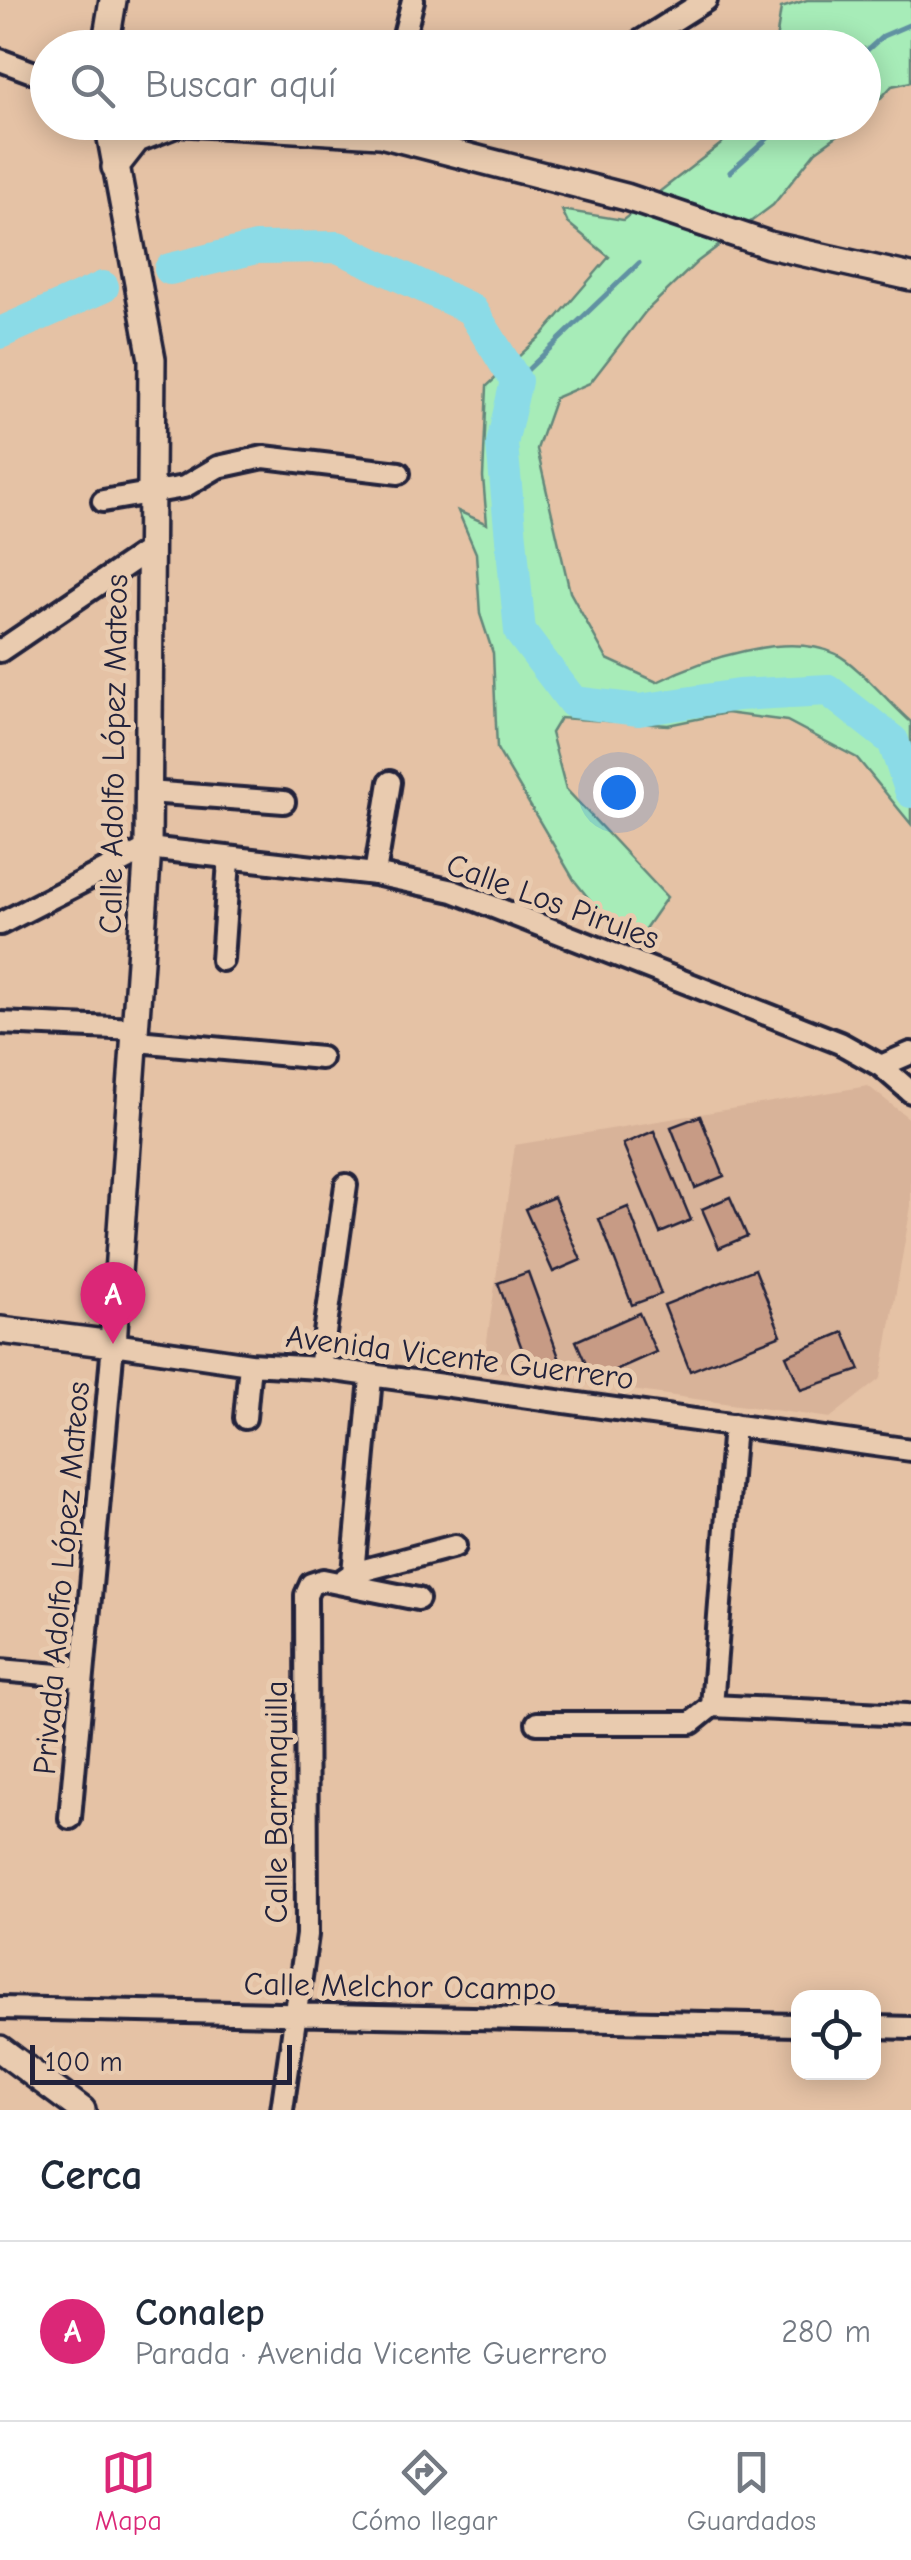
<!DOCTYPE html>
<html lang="es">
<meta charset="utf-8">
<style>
:root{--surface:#fff;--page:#f6f6f7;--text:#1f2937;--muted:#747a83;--line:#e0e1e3;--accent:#db2777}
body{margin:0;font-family:"Comic Neue",sans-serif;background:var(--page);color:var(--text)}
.controls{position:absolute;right:30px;bottom:30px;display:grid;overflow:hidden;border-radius:20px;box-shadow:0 5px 25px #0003}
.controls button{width:90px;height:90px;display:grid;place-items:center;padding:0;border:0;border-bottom:2px solid var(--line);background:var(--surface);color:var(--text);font:50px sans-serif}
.scale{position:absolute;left:30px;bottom:25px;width:262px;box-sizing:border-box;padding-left:10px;border:5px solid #22223b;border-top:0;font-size:28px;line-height:35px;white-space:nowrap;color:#22223b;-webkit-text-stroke:8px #e9cbaf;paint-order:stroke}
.you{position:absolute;left:618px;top:792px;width:35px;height:35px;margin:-25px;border:8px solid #fff;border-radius:50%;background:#1a73e8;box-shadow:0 0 0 15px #1a73e833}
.badge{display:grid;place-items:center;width:65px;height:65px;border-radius:50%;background:var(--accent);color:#fff;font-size:32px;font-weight:700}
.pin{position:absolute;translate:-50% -82px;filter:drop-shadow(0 2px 5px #0008)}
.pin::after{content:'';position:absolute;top:52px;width:35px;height:30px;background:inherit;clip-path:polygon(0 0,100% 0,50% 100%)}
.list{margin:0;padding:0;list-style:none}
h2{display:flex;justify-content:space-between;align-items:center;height:130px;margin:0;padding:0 40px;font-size:42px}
h2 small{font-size:32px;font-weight:400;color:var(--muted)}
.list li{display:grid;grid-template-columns:65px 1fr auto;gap:30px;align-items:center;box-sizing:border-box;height:180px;padding:0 40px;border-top:2px solid var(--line)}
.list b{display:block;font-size:38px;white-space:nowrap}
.list p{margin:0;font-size:32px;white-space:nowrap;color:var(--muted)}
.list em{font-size:32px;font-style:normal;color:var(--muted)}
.icon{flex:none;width:55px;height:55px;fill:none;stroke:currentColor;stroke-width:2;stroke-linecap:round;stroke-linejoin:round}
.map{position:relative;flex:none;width:911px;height:2110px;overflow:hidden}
.search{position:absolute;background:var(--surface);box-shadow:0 5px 25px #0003;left:30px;right:30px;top:30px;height:110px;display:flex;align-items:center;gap:25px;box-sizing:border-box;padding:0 35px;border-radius:55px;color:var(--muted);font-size:38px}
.sheet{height:310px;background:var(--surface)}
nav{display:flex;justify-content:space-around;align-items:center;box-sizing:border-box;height:140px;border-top:2px solid var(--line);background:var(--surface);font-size:28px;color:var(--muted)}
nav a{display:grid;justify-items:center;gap:5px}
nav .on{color:var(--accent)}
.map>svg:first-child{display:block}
.built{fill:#d8b399}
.green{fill:#a7ecb8;stroke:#64877a;stroke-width:2.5}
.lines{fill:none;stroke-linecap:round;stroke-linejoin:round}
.stream{stroke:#6191a2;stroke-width:5}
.river{stroke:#8bdbe7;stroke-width:32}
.building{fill:#c79b85;stroke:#22223b;stroke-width:2.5}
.minor-casing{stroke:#22223b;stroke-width:28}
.major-casing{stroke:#22223b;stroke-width:32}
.minor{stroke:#e9cbaf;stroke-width:20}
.major{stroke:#e9cbaf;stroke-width:25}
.labels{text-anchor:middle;stroke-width:10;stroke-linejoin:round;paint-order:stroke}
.street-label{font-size:32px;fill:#22223b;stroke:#e9cbaf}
</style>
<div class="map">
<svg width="911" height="2110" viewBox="0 0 911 2110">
<rect width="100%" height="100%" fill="#e5c2a5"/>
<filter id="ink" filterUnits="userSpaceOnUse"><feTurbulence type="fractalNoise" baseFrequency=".01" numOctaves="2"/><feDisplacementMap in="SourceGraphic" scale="20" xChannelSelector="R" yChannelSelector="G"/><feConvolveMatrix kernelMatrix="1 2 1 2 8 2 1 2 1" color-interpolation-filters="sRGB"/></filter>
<g filter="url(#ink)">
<path class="built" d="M868 1086 911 1120V1206L881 1378 830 1418 483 1369 515 1145Z"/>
<path class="green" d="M807 0H911V82L892 86 864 116V48L775 47 781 8Z
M738 123H855L816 151 773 205 697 262 646 311 590 383 555 398 537 449 570 592 607 659 657 682C703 659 787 631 836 654 857 664 890 704 911 722V824L857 758 787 721 726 713 668 725 560 718 551 733 566 789 667 897 642 933 609 924 574 880 497 749 493 653 480 614 476 553 458 511 487 524 483 477 487 386 543 334 609 257 568 223 562 210 623 220 721 144Z"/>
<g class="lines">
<path class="stream" d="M864 53 883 36 911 24
M730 172 786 122
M516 381 639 263"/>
<path class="river" d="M170 269 256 248 338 247 471 309 516 381 502 444 520 632 573 702 639 710 738 695 828 690 893 741 911 792
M0 333 103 287"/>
</g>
<path class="building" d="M700 1116 724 1176 695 1188 671 1127Z
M654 1131 691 1220 660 1233 623 1144Z
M554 1197 581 1260 553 1272 525 1209Z
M730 1197 747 1236 719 1248 702 1209Z
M628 1207 661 1294 632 1305 599 1219Z
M755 1269 781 1335 690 1371 664 1305Z
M528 1272 560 1360 530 1371 498 1283Z
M639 1313 656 1352 593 1380 576 1341Z
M844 1332 860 1370 801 1390 786 1356Z"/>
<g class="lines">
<g class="minor-casing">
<path id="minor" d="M401 48 413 0
M630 48 706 0
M0 60 48 78
M103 501 184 487 218 467 264 457 399 473
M0 651 150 549
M148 792 284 802
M375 874 390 782
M0 924 148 848 375 874 453 891 840 1043 881 1066 911 1092
M222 960 229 861
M0 1023 137 1029
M137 1041 321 1058
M881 1066 911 1053
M320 1368 346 1185
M245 1418 250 1364
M353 1573 455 1546
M340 1582 353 1573 371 1378
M0 1670 81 1677
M712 1706 907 1715
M537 1723H691L712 1706 734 1425
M70 1818 113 1344 250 1364 320 1368 911 1450
M0 2008 798 2025
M874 2027 911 2028
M282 2110 307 1935 306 1595 311 1584 323 1580 418 1599"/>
</g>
<g class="major-casing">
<path id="major" d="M105 48 113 0
M176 122 380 134 626 197 769 245 911 277
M115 167 137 139 178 123
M0 1330 113 1344 148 848 152 359 108 122
M0 2049 82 2110"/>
</g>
<use href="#minor" class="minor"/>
<use href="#major" class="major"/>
</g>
</g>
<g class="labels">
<g class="street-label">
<text transform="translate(113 754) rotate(-89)" y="11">Calle Adolfo López Mateos</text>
<text transform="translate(553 901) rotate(20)" y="11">Calle Los Pirules</text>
<text transform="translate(460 1357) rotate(7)" y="11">Avenida Vicente Guerrero</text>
<text transform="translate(61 1578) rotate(-85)" y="11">Privada Adolfo López Mateos</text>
<text transform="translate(276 1802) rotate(-90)" y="11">Calle Barranquilla</text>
<text transform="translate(400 1986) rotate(1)" y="11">Calle Melchor Ocampo</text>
</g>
</g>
</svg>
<div class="controls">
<button><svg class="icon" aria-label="locate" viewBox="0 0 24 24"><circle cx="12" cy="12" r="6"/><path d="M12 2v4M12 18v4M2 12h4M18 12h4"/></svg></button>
</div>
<div class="scale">100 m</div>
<div class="you"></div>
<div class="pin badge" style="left:113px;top:1344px">A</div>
<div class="search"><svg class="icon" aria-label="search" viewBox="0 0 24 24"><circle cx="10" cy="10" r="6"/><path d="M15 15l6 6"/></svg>Buscar aquí</div>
</div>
<section class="sheet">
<h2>Cerca<small></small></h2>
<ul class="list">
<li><span class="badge">A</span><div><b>Conalep</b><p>Parada · Avenida Vicente Guerrero</p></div><em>280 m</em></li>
</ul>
</section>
<nav>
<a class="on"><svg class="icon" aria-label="map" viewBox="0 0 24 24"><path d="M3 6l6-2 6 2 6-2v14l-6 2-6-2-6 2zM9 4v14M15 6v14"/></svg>Mapa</a>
<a><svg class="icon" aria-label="directions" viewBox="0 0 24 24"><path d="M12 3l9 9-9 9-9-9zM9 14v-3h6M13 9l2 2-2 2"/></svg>Cómo llegar</a>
<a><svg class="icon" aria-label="saved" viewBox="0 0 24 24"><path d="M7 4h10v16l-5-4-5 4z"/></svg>Guardados</a>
</nav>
